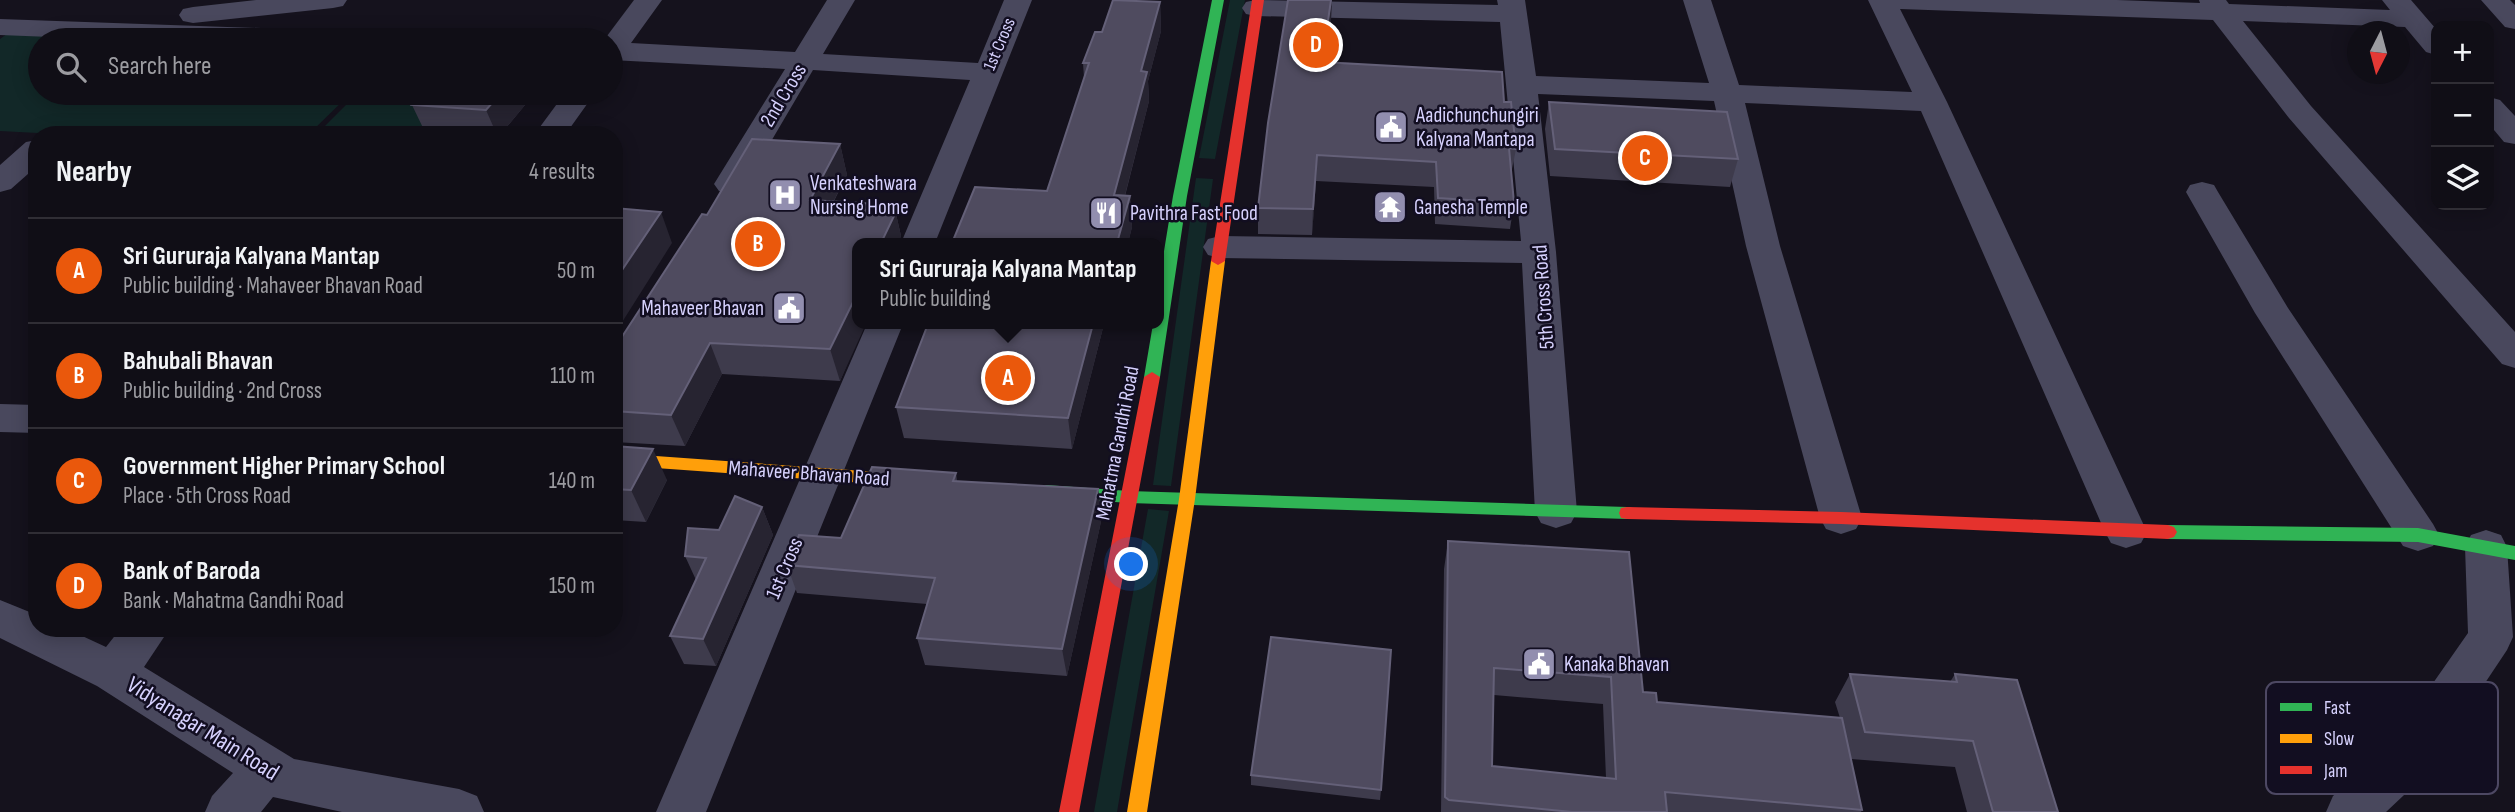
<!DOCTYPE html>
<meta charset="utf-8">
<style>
:root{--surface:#100e16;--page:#1e1c23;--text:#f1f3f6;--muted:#9c9ca1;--line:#302e35;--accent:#ea580c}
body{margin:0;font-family:"Sofia Sans Condensed",sans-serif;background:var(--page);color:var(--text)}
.controls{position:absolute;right:21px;top:21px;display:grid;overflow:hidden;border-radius:14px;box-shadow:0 4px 18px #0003}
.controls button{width:63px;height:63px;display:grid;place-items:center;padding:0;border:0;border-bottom:2px solid var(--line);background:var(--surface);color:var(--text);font:35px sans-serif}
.compass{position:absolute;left:2347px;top:21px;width:63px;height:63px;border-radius:50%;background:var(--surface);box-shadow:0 4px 18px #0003;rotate:186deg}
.you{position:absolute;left:1132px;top:565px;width:24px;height:24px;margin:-18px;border:5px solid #fff;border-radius:50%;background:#1a73e8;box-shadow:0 0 0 10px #1a73e833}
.badge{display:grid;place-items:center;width:46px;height:46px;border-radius:50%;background:var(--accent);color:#fff;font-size:23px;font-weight:700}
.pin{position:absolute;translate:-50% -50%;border:4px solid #fff;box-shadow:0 2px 7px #0006}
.popup{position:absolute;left:852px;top:238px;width:312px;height:91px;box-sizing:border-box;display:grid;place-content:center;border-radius:14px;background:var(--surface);filter:drop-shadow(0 2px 5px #0005);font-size:23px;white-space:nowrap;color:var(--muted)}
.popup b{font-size:26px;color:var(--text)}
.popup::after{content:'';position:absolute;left:50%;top:100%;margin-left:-14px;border:14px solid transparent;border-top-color:var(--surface)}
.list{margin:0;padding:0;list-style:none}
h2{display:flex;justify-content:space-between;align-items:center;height:91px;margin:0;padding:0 28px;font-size:30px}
h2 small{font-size:23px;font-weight:400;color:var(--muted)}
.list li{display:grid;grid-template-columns:46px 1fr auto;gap:21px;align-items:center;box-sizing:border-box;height:105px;padding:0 28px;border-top:2px solid var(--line)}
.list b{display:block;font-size:26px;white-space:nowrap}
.list p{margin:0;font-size:23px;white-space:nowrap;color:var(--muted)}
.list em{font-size:23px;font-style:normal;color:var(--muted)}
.icon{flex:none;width:38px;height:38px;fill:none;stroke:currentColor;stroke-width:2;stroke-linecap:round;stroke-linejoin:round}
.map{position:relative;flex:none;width:2515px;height:812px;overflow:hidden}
.search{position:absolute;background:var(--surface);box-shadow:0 4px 18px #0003;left:28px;top:28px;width:595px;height:77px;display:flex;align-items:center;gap:18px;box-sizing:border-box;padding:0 24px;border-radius:38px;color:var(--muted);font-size:26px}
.panel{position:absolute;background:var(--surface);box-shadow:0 4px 18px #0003;left:28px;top:126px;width:595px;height:511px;border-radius:28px}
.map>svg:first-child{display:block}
.green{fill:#122828}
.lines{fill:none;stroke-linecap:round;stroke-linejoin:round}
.street{fill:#49485d;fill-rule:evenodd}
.fast{fill:#30b455;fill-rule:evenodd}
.slow{fill:#ff9f0a;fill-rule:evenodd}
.jam{fill:#e5322d;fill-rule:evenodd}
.wall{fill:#3e3b4c;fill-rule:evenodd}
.shaded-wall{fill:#272431}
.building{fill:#4f4b5f;stroke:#646078;stroke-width:2;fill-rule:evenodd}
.labels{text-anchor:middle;stroke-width:5;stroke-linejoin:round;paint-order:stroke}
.far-street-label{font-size:18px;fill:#d6d1fd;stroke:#120e21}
.street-label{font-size:21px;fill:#d6d1fd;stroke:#120e21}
.poi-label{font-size:21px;fill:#d6d1fd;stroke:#120e21;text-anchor:start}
.near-street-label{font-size:24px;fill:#d6d1fd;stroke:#120e21}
.key{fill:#120e21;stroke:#4d4863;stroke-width:2}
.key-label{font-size:19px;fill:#d6d1fd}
</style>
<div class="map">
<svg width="2515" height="812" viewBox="0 0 2515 812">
<rect width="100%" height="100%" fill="#15121d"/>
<path class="green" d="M1230 0H1245L1215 159 1199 158Z
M7 34 144 40H40V93H351L308 135H75L0 131V39Z
M358 93H455L416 135H316Z
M1196 178 1213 179 1171 486 1153 485Z
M1148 509 1169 511 1117 812H1094Z"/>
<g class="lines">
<path class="street" d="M256 0H347L343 6 333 8 193 23 183 21 179 15 183 9 193 7Z
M634 0H662L631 43 795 52 827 0H855L823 54 978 63 1004 0H1032L935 243H901L970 80 813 70 746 184 741 191 730 194 719 191 714 184 785 69 611 60V40H604Z
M1255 0 1498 5 1497 0H1525L1536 76 1709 83 1683 0H1711L1739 85 1912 92 1868 0H2117L2200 3 2199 0H2226L2229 4 2390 10 2382 0H2411L2436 29V55L2426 52 2405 27 2243 21 2311 106 2515 332V368L2502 364 2289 118 2213 20 1900 9 1947 102 2147 532 2141 543 2126 548 2111 543 2105 532 1921 111 1745 103 1780 246 1862 518 1856 529 1841 534 1826 529 1820 518 1746 246 1714 101 1538 94 1556 252 1577 512 1571 523 1556 528 1541 523 1535 512 1522 263 1220 258 1208 255 1203 247 1208 239 1220 236 1521 241 1500 22 1256 16 1246 14 1242 8 1246 2Z
M2481 0H2510L2515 5V29L2505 27Z
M0 19 344 31 354 34 358 40H127L0 35Z
M565 93H595L565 135H534Z
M2489 97 2500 100 2515 116V144L2504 142 2489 124Z
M37 140V166L11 189 0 192V165L26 142Z
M2202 182 2214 185 2218 192 2288 308 2433 524 2439 535 2433 546 2418 551 2403 546 2255 313 2186 192 2190 185Z
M867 324H903L706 812H656Z
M0 404 37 405V433L0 432Z
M2486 530 2501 535 2507 547 2513 637 2507 650 2421 779 2386 812H2326L2333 796 2387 749 2468 633 2465 547 2471 535Z
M0 600 37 615V628H65L106 647 121 628H170L144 667 294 759 459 789 477 796 484 812H342L273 797 261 812H205L212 796 233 773 97 686 0 638Z"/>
<path class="fast" d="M1212 0H1224L1187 196 1160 377 1152 382 1144 377 1153 324H1158V288L1173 196Z
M1046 485 1129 491 1627 507 1633 508 1635 513 1633 518 1627 519 1129 503 1046 497 1040 495 1038 491 1040 487Z
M2168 525 2418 528 2515 546V560L2418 542 2168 539 2162 537 2159 532 2162 527Z"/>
<path class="slow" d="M1218 257 1225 261 1195 499 1147 812H1127L1179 499 1211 261Z
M614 453 920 475 926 477 928 481 926 485 920 487 614 465Z"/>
<path class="jam" d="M1252 0H1264L1225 261 1218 265 1211 261Z
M1152 372 1160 377 1079 812H1059L1144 377Z
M1627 507 1841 512 2168 525 2174 527 2177 532 2174 537 2168 539 1841 524 1627 519 1621 518 1619 513 1621 508Z"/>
</g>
<path class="wall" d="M1332 0 1331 20 1325 62 1504 102 1516 149 1511 174 1514 203 1510 229 1435 224 1434 187 1316 181 1312 235 1258 234V208Z
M1160 2 1161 31 1148 81 1149 101 1125 196H1130L1132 227 1128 243H952L1047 191 1084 78 1083 63Z
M535 93 500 135H465L425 132 412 105Z
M1549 102 1738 159 1730 187 1550 176 1545 129Z
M840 144 847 175 834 201 894 205 901 236 840 381 722 374 685 446 614 442V349L707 215Z
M928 324H1104L1072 449 904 438 896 407Z
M614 446 667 480 646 522 614 520Z
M956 473 957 481 1098 489 1102 517 1067 676 925 665 917 638 927 604 797 593 787 565 841 538Z
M762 507 773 535 716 666 684 664 670 636 696 580 685 556 719 530Z
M1448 541 1657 702 1840 718 1835 702 1850 674 1950 682 1955 674 2058 812H1967L1955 767 1851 759 1862 810 1861 812H1441L1444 569ZM1494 695 1603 704 1606 778 1492 766Z
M1251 775 1381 790 1380 800 1251 785Z"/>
<path class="shaded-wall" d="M1332 0 1331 20 1322 87V62Z
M1160 2 1161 31 1148 81 1149 101 1117 226 1114 195 1141 71Z
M501 93H535L500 135H497L486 110Z
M840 144 847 175 818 231 810 200Z
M1317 155 1316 181 1312 235 1313 209Z
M1130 196 1132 227 1128 243H1117Z
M894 205 901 236 900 239 901 243H881Z
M661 212 672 243 614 335V282Z
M858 292V324H866L840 381 830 349Z
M1093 324H1104L1072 449 1068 418Z
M710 343 722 374 685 446 671 415Z
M653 449 667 480 646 522 631 490Z
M1098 489 1102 517 1067 676 1062 649Z
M762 507 773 535 716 666 703 639Z"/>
<path class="building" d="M1113 0 1160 2 1141 71 1147 72 1114 195 1130 196 1117 243H952L975 187 1047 191 1089 63H1083L1095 32H1102Z
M1288 0H1331L1322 62 1502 72 1504 102H1511L1516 149 1509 148 1514 203 1438 198 1436 162 1317 155 1313 209 1258 208 1268 123Z
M480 35 546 40H475Z
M424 93H501L486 110 412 105Z
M1549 102 1727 112 1738 159 1555 149Z
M752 139 840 144 810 200 894 205 891 213 895 214 881 243H858V292L830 349 710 343 671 415 614 411V349L702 214 707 215Z
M614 208 661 212 614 282Z
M928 324H1093L1068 418 896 407Z
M614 446 653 449 631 490 614 489Z
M872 467 956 473 953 481 1098 489 1062 649 917 638 935 578 787 565 799 535 841 538Z
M735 496 762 507 703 639 670 636 706 558 685 556 688 528 719 530Z
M1448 541 1629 552 1643 692 1656 693 1657 702 1842 718 1862 810 1665 792 1667 812H1572L1449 800 1445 797ZM1494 668 1611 677 1616 779 1492 766Z
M1271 637 1391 650 1381 790 1251 775Z
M1850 674 1957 682 1955 674 2017 680 2058 812H1993L1973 741 1865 732Z"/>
<defs>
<g id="civic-square" transform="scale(1.75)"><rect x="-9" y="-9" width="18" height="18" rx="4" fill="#928eaf" stroke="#120e21"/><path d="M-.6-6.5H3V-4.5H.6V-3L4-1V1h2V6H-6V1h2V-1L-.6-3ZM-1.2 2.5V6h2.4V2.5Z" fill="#fff"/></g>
<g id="hospital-square" transform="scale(1.75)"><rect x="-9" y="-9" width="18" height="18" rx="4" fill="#928eaf" stroke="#120e21"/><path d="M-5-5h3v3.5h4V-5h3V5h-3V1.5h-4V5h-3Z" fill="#fff"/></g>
<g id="temple-square" transform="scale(1.75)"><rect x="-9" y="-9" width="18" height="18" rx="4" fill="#928eaf" stroke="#120e21"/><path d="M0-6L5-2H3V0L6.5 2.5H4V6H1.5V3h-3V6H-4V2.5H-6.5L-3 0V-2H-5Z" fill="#fff"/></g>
<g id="restaurant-square" transform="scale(1.75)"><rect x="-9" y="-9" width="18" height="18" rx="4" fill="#928eaf" stroke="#120e21"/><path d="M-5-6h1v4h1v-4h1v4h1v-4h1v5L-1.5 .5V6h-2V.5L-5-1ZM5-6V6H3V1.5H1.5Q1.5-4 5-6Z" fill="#fff"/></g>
</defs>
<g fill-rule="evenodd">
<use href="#civic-square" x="1391" y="127"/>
<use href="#hospital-square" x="785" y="195"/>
<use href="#temple-square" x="1390" y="207"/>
<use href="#restaurant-square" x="1106" y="213"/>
<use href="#civic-square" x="789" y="308"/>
<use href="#civic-square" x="1539" y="664"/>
</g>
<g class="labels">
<g class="far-street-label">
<text transform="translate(999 44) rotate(-67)" y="6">1st Cross</text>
</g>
<g class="street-label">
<text transform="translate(783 95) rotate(-59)" y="7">2nd Cross</text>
<text transform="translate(1543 297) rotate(-94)" y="7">5th Cross Road</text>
<text transform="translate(1117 443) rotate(-79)" y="7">Mahatma Gandhi Road</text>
<text transform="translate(809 473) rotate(4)" y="7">Mahaveer Bhavan Road</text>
<text transform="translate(784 568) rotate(-67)" y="7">1st Cross</text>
</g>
<g class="poi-label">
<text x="1416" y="122">Aadichunchungiri<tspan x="1416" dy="24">Kalyana Mantapa</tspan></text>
<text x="810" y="190">Venkateshwara<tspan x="810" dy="24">Nursing Home</tspan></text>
<text x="1414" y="214">Ganesha Temple</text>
<text x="1130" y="220">Pavithra Fast Food</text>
<text x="764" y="315" text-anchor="end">Mahaveer Bhavan</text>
<text x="1564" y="671">Kanaka Bhavan</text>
</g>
<g class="near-street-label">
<text transform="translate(203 728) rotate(32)" y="8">Vidyanagar Main Road</text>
</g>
</g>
<rect x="2266" y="682" width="232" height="112" rx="10" class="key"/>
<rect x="2280" y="703" width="32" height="8" fill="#30b455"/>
<rect x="2280" y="734" width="32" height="9" fill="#ff9f0a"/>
<rect x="2280" y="766" width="32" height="8" fill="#e5322d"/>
<g class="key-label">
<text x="2324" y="714">Fast</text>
<text x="2324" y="745">Slow</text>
<text x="2324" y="777">Jam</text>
</g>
</svg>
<div class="controls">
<button>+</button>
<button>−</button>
<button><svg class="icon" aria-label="layers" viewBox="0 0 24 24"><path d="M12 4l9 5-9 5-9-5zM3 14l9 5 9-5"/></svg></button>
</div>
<svg class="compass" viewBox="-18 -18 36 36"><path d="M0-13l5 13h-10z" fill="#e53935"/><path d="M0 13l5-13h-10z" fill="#9c9ca1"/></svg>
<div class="you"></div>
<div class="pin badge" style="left:1008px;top:378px">A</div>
<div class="popup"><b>Sri Gururaja Kalyana Mantap</b>Public building</div>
<div class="pin badge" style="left:758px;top:244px">B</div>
<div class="pin badge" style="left:1645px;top:158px">C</div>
<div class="pin badge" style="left:1316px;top:45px">D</div>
<div class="search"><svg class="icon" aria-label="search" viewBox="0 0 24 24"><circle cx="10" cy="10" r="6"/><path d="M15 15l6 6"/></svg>Search here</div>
<section class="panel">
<h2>Nearby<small>4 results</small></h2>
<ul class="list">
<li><span class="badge">A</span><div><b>Sri Gururaja Kalyana Mantap</b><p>Public building · Mahaveer Bhavan Road</p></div><em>50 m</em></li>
<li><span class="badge">B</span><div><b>Bahubali Bhavan</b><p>Public building · 2nd Cross</p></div><em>110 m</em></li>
<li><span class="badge">C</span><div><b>Government Higher Primary School</b><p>Place · 5th Cross Road</p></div><em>140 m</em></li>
<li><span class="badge">D</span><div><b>Bank of Baroda</b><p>Bank · Mahatma Gandhi Road</p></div><em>150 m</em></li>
</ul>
</section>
</div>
